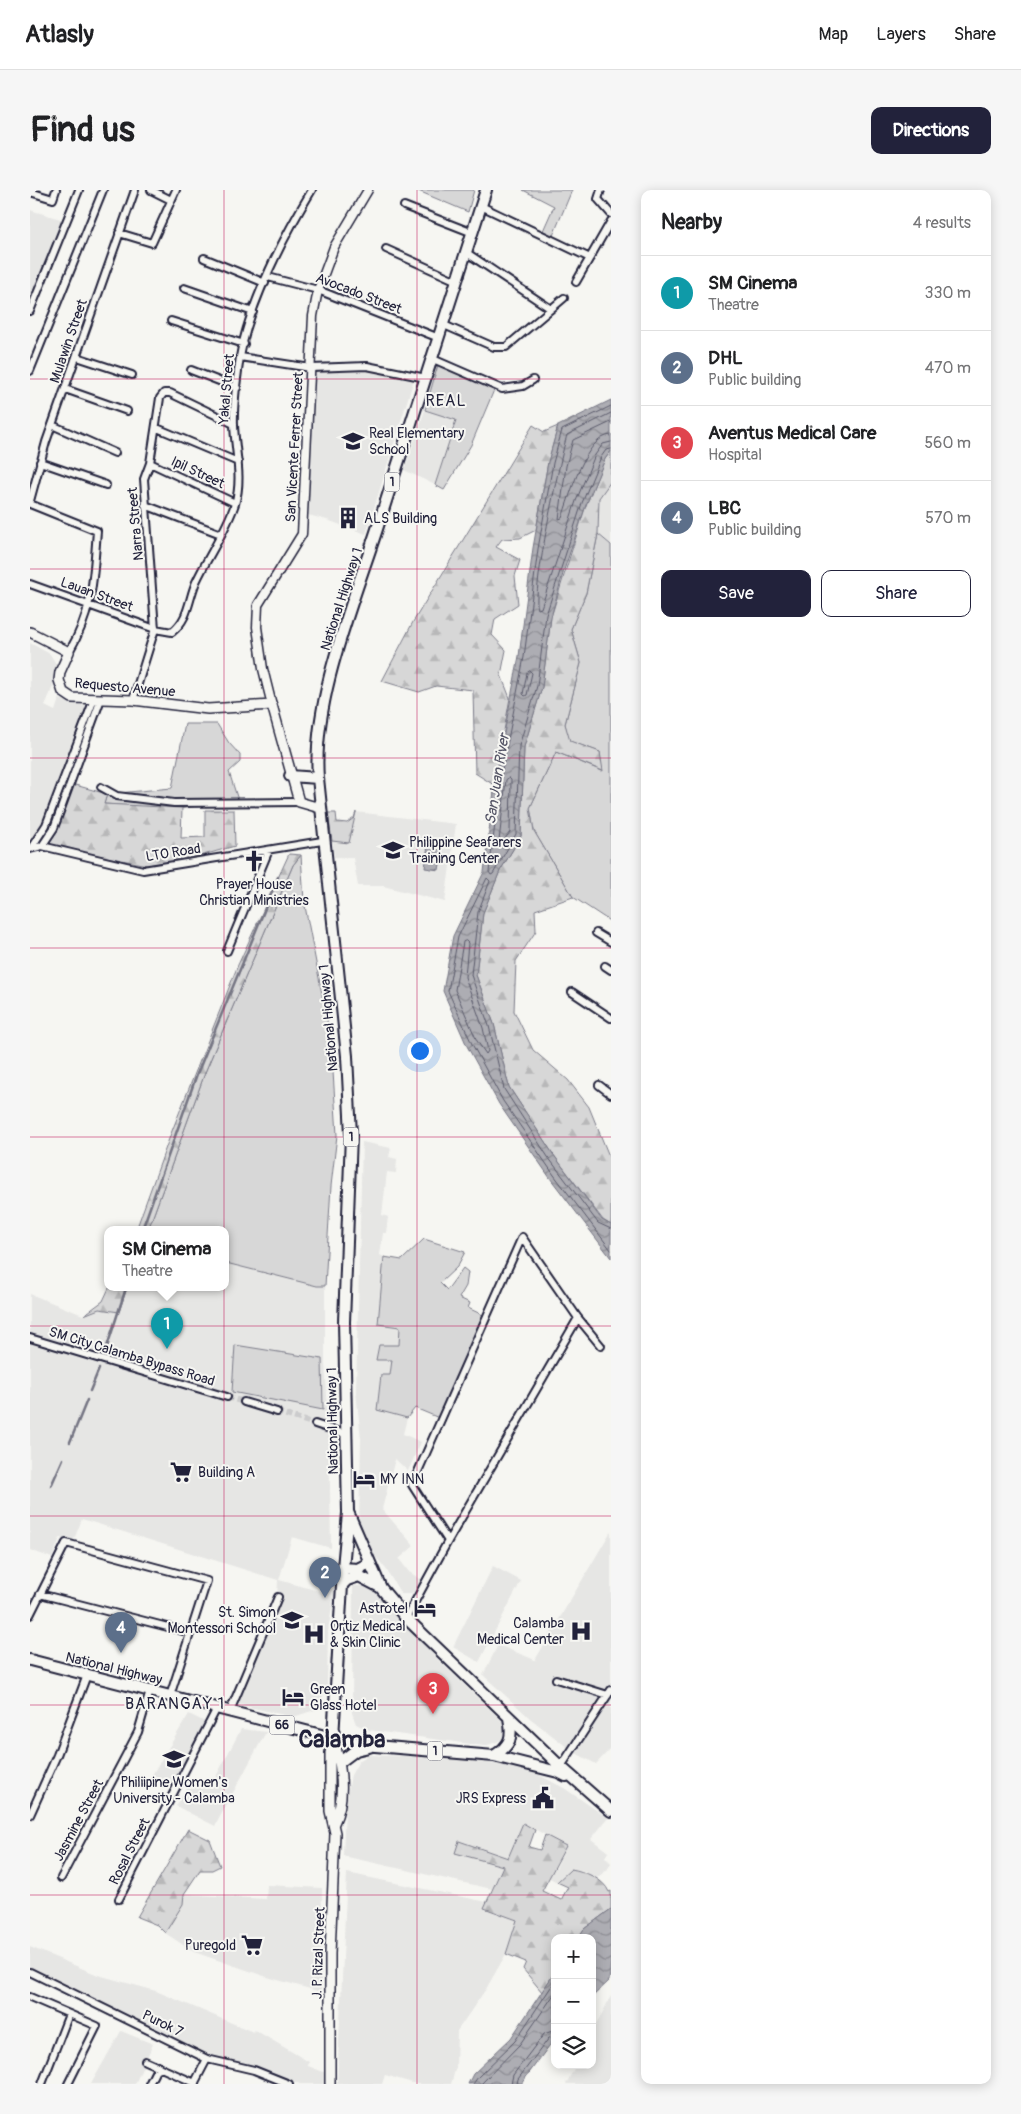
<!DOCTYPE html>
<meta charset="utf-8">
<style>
:root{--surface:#fff;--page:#f6f6f6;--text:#202124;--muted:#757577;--line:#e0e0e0;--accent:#22223b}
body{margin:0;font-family:Pangolin,sans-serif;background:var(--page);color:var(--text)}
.controls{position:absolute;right:15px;bottom:15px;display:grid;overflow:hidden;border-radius:10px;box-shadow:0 2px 12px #0003}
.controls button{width:45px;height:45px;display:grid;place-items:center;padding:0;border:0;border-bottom:1px solid var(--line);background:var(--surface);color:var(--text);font:25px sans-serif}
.you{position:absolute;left:389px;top:860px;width:18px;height:18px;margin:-12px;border:4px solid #fff;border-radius:50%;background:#1a73e8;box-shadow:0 0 0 8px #1a73e833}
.badge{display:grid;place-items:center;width:32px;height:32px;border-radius:50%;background:var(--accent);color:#fff;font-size:16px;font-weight:700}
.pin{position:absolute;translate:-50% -41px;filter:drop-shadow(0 1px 2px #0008)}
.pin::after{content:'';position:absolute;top:26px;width:18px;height:15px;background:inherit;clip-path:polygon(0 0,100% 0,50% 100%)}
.popup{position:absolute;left:74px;top:1036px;width:125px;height:65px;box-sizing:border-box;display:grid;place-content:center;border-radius:10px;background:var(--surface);filter:drop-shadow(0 1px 4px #0005);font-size:16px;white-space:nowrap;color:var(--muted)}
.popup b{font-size:19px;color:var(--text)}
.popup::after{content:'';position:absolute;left:50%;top:100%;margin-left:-10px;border:10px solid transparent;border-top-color:var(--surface)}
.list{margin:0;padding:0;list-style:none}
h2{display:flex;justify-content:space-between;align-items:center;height:65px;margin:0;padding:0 20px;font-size:21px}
h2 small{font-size:16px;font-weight:400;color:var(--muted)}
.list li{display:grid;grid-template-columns:32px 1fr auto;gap:15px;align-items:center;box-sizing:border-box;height:75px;padding:0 20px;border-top:1px solid var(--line)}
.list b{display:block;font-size:19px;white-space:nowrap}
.list p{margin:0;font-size:16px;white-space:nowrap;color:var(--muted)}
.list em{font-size:16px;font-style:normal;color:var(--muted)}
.actions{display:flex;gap:10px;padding:15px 20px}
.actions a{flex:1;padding:11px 0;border:1px solid var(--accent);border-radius:10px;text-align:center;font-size:18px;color:var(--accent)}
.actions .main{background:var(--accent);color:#fff}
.icon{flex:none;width:28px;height:28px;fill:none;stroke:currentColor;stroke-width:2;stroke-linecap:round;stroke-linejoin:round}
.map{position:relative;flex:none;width:581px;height:1894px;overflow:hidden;border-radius:10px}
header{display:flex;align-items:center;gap:30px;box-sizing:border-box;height:70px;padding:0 25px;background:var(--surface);border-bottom:1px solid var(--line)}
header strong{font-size:24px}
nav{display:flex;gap:28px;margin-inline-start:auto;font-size:18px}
.intro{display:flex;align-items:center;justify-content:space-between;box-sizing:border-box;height:120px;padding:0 30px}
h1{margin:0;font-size:35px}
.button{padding:12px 22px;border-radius:10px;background:var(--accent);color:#fff;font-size:18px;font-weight:700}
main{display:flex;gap:30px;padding:0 30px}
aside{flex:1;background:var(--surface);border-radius:10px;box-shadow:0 2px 12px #0003}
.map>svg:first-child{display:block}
.built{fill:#e6e6e4}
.green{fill:#d7d7d7;stroke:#7c7c89}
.forest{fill:url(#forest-firs);stroke:#7c7c89}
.water{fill:url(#water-waves);stroke:#757583}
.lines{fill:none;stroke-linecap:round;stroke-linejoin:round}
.shore{stroke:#5a5a6b;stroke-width:1}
.stream{stroke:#757583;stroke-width:2.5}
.minor-tunnel{stroke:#cccccd;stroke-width:6;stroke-dasharray:6 3;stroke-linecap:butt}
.minor-casing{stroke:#22223b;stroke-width:10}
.tertiary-casing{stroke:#22223b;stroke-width:11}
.secondary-casing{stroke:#22223b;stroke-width:12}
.primary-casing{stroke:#22223b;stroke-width:14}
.trunk-casing{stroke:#22223b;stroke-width:14}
.minor{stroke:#f6f6f2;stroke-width:6}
.tertiary{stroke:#f6f6f2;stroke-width:8}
.secondary{stroke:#f6f6f2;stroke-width:9}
.primary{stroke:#f6f6f2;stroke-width:10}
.trunk{stroke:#f6f6f2;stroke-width:10}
.grid{fill:none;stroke:#c2185b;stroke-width:1;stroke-opacity:0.55}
.labels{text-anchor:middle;stroke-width:4;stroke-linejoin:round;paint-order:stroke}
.shield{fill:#f6f6f2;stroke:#626272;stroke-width:1}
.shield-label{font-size:12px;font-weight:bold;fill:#22223b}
.street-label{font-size:14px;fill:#22223b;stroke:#f6f6f2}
.poi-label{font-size:14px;fill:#22223b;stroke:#f6f6f2;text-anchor:start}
.water-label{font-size:15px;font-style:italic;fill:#535365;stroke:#f6f6f2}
.quarter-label{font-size:16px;letter-spacing:1px;fill:#22223b;stroke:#f6f6f2}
.town-label{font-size:24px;font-weight:bold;fill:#22223b;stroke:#f6f6f2}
</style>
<header>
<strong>Atlasly</strong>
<nav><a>Map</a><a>Layers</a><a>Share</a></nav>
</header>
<div class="intro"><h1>Find us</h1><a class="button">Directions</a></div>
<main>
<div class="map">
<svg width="581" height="1894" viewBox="0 0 581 1894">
<defs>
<pattern id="forest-firs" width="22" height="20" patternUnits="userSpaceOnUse" patternTransform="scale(1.25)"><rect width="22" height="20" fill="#d7d7d7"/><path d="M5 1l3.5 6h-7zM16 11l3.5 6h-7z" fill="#b8b8b9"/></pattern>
<pattern id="water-waves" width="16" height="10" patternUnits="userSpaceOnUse" patternTransform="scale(1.25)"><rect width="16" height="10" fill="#adadb3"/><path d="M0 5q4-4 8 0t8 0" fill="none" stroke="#8c8c93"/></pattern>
</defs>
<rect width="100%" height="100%" fill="#f6f6f2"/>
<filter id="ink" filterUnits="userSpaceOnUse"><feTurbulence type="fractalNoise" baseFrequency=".02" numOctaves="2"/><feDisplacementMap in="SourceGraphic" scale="10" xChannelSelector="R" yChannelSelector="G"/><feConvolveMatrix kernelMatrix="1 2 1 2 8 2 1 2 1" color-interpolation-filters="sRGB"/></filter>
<g filter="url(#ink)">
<path class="built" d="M0 20 34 30 0 115Z
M285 181H343L384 189 336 344 297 330 278 325Z
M395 220 426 230 405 295 374 280Z
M581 291V355L568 344 569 308Z
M0 453 20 464 26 474 27 486 15 516 25 521 29 509 58 517 56 523H63L38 593 13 642 10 645 0 647Z
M326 622 426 634 415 712 353 696H328L323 668 304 667 302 651 319 652Z
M332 952 361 958 359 967 367 969 366 983 357 982 352 1025 358 1027 356 1043H353L350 1065 354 1067 348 1134 370 1137 369 1155H349L362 1170 360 1185H351L347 1220 377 1228 373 1244 391 1252 378 1281 365 1269 352 1319 384 1356 369 1369 379 1382 392 1390 382 1404H371L356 1379 338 1358 329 1333 331 1249 326 1201Z
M196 1073 287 1096H295V1173L299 1239 301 1358 262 1347 249 1390 292 1402 305 1397 298 1442 297 1496 288 1519 263 1527 202 1513 247 1407 248 1390 52 1329 43 1352 30 1348 22 1368 0 1360V1104L53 1125 69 1119 88 1122 97 1098H196Z
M581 1341V1558L566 1574 542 1561 501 1529 453 1485 468 1455 505 1470Z
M463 1376 491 1391 449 1472 423 1457Z
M323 1396H337L348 1403 406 1468 473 1532 476 1539 475 1547 467 1552 454 1556 338 1540 326 1534 322 1523Z
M159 1524 177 1533 142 1596 122 1585Z
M211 1539 236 1542 185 1636 146 1616 162 1589 181 1596Z
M338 1565 435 1568 501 1581 534 1598 578 1628 561 1649 578 1662 575 1667 581 1673 577 1680 565 1689 555 1681 541 1679 527 1692 518 1687 527 1676 536 1656 493 1633 478 1668 429 1651 425 1663 473 1676 462 1699 313 1666 315 1617 321 1585 329 1571Z
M317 1683 457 1712 454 1719 487 1730 476 1764 456 1799 427 1841 426 1877 421 1894H386L355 1885 352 1894H307Z
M237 1695 292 1698 291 1802 237 1787 164 1762 135 1743 150 1717 154 1704 236 1709Z
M0 1757 68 1785 126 1801 223 1842 225 1840 279 1872 278 1876 296 1883 295 1894H270L226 1876 174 1868 0 1778Z
M581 1806V1894H536L546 1875H562V1843Z
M91 1841 123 1854 105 1894H61Z"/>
<path class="green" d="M386 0H444L438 22Z
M493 0H542L522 48 512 43 524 16Z
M408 175 464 200 441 255 414 300 405 295 426 230 395 220Z
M568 344 581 355V732L543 707 504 641 500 618 526 562 572 581 570 562 539 551 535 534 551 473 541 439 556 403Z
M155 534H187L199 553 210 565V572L199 582 208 610 149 619 74 614 77 604 142 598Z
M271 665 274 711 301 850 307 945 301 996 295 1096H287L196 1073V1040H118L176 880 263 675Z
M394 1049 435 1062 427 1077 410 1093 417 1100 433 1078 438 1082 436 1096 429 1108 440 1113 438 1118 455 1126 409 1228 385 1218 377 1228 347 1220 351 1185H360L362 1170H346L349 1155H369L370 1137 348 1134 354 1067 372 1070Z
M205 1155 292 1169 293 1220 202 1202Z"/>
<path class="forest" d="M503 235 514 242 528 236 518 272 506 340 490 348 472 349 466 357 490 370 485 386 488 414 465 429 462 445 476 460 471 485 480 508 464 595 445 583 443 500 406 496 389 502 352 491 383 432Z
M581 261V291L569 308 568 344 556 403 541 439 551 473 535 534 540 551 570 562 573 581 526 562 500 618 504 641 543 707 505 720 506 741 486 771 484 821 503 860 538 890 559 917 581 971V1035L573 1030 523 964 479 897 464 834 446 785 453 723 470 681 491 646 494 557 512 497 521 427 556 315 575 269Z
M38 593 77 604 74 614 152 618 151 648 175 647V620H204L205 656 159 669 117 675 6 653Z
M326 622 319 653 302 651 298 623H306L307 632 317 633 324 628Z
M259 664 271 665 263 675 176 880 118 1040H106L140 946 208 775Z
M79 1098H97L89 1122 69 1119 54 1125 73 1111Z
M493 1633 505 1640 499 1657 510 1660 515 1645 536 1656 512 1701 531 1710 538 1697 527 1692 541 1679C554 1681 574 1689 579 1702L581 1701V1719L554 1739 548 1748H525V1782L512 1802 493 1779 496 1772 476 1764 487 1730 454 1718 473 1676 425 1663 429 1651 478 1668Z
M158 1639 180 1650 190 1676 182 1680H170L154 1704 153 1714 135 1743 127 1735 107 1727Z"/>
<path class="water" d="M581 210V261L575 269 556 315 534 380 521 427 512 497 494 557 491 646 470 681 453 723 446 785 464 834 479 897 523 964 572 1030 581 1035V1068L520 988 469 914 437 856 413 801 423 746 454 682 466 585 489 466 503 358 518 272 528 236Z
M398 654 413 656 409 680 395 678Z
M581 1719V1770L579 1791 562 1807V1748H548L554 1739Z
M525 1782V1848L491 1894H438L443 1884 481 1848Z"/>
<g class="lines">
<path class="shore" d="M581 216 532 240 523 273 508 359 494 467 471 586 459 682 461 685 463 684 486 644 489 556 507 496 516 425 552 313 571 267 576 260 581 259
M581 223 537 245C530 269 501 404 508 419L511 418 546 311 565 265 573 254 581 252
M581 232 543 250 536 276 529 329 532 328C540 306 555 246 581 245
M500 481 502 483 497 505 495 506 493 504 497 483Z
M479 588 481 590 480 642 471 654 469 651 476 590Z
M436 751 438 753 435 787 453 838 458 861 456 864 447 851 425 800 433 752Z
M581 1039 568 1033 518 967 474 899 459 836 441 785 448 722 460 691 457 688 428 747 418 801 442 854 473 911 524 985 581 1060
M443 1894 448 1887 485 1851 525 1791
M451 1894 490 1854 525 1803
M481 1894 483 1885 514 1844 525 1840
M487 1894 488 1889 519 1848 525 1846"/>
<path class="stream" d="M112 1040 167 884 248 687
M75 1163 96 1098
M60 1201 69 1179
M40 1252 57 1210
M21 1296 33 1269"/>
<path class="minor-tunnel" d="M197 1207 214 1212
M247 1222 285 1234"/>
<g class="minor-casing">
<path id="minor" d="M121 0 141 10
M571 0 568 9 581 24
M0 2 23 9 26 0
M374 16 443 43
M451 16 560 68
M89 43 122 53 146 0
M356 59 427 91
M437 63 521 119
M174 68 235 93
M238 87 288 100 409 148
M546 92 581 31
M154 98 223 122
M0 121 49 0
M141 131 214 154
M414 135 464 157H476L534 108
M47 167 102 185
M210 167 281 178 337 176 396 188
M403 169 472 199 493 196 503 190
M161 180 207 198
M0 181 73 0
M35 199 97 221
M22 235 85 263
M127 238 208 272
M10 272 76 295
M120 273 205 313
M0 311 16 252 105 0
M0 314 67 341C63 388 64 419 39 462
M115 315 191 344
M0 394 125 439 142 442C159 429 158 411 166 392 178 366 196 341 205 314 213 288 205 261 204 235 203 213 207 188 210 167 219 114 254 46 282 0
M103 510 125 439 114 289 120 273 130 208 134 203H140L204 234
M71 597 87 606 144 613 269 612
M12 656 24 638 71 509
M1 658 16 635 64 509
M0 659 12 656 113 680 292 651
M566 743 581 752
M197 761 239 660
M575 776 581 780
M542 802 581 828
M569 895 581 904
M492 1047 548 1128 571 1156
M0 1148 197 1207
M214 1212 247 1222
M285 1234 315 1244
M418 1351 382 1295 492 1047
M10 1404 161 1443
M0 1425 36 1353 177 1391 140 1506
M376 1428 418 1351 548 1128
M526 1489 578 1505
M200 1521 248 1407
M530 1578 581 1500
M0 1625 27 1565 57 1485
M31 1688 108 1542 120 1501
M89 1709 187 1518
M0 1782 177 1869 224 1880 259 1894
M0 1807 67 1836 38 1894
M115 1871 165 1893
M12 1894 39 1824
M119 1894 128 1876
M164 1894 177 1869"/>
</g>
<g class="tertiary-casing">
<path id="tertiary" d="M242 515 233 479 227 437 228 415 272 344 283 126 288 100 304 57 338 0"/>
</g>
<g class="secondary-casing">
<path id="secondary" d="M0 442 39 462 30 482 29 490 33 502 42 508 103 510 178 519 242 515 269 612 290 618
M304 1550C311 1575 316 1609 304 1633
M300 1894V1764L305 1643 300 1621V1563L303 1548"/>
</g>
<g class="primary-casing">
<path id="primary" d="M0 1470 303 1548"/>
</g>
<g class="trunk-casing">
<path id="trunk" d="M456 0C420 113 384 226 347 339 323 413 282 511 288 588L317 866 321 945 314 1132 318 1322 351 1398 376 1428 531 1577 581 1621
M260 586 288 588
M318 1323 313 1378 303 1548 345 1556 464 1566 528 1582 536 1586
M313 1378 328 1379 339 1373
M312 1395 317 1390 329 1386 350 1397
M464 1566C481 1555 483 1547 479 1528
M310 1572 326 1560 339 1557"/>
</g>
<use href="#minor" class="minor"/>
<use href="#tertiary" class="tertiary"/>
<use href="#secondary" class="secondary"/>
<use href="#primary" class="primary"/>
<use href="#trunk" class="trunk"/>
</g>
</g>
<path class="grid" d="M194 0V1894M387 0V1894M0 189H581M0 379H581M0 568H581M0 758H581M0 947H581M0 1136H581M0 1326H581M0 1515H581M0 1705H581"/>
<defs>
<g id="school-bare" transform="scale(1.725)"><path d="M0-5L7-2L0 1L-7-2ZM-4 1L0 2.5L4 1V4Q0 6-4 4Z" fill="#22223b" stroke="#f6f6f2" stroke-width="2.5" paint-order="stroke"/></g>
<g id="building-bare" transform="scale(1.725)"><path d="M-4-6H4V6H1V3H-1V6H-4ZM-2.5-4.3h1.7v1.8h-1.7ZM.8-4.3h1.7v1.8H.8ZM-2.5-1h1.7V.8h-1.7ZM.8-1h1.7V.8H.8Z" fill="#22223b" stroke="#f6f6f2" stroke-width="2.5" paint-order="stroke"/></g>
<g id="university-bare" transform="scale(1.725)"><path d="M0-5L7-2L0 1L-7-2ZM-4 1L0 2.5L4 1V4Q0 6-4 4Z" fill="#22223b" stroke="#f6f6f2" stroke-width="2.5" paint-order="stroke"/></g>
<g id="church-bare" transform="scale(1.725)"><path d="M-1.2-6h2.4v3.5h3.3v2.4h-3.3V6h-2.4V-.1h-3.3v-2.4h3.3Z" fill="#22223b" stroke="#f6f6f2" stroke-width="2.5" paint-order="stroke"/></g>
<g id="supermarket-bare" transform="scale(1.725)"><path d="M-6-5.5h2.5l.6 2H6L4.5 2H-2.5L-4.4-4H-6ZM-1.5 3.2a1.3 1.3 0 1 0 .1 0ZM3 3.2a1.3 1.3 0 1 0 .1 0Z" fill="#22223b" stroke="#f6f6f2" stroke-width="2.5" paint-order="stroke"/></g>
<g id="hotel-bare" transform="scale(1.725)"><path d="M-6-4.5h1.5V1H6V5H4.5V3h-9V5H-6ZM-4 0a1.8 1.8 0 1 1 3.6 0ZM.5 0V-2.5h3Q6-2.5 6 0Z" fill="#22223b" stroke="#f6f6f2" stroke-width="2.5" paint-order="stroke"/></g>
<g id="hospital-bare" transform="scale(1.725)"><path d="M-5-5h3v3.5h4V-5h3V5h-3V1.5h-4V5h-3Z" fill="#22223b" stroke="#f6f6f2" stroke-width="2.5" paint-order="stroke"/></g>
<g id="civic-bare" transform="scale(1.725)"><path d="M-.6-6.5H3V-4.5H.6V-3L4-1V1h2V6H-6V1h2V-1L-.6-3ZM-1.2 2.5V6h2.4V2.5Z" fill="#22223b" stroke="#f6f6f2" stroke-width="2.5" paint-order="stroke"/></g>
</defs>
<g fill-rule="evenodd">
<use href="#school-bare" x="323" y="251"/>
<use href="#building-bare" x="318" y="328"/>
<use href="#university-bare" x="363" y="660"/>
<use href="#church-bare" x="224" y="671"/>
<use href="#supermarket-bare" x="151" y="1282"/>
<use href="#hotel-bare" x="334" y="1289"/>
<use href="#hotel-bare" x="395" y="1418"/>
<use href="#school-bare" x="262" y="1430"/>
<use href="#hospital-bare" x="551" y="1441"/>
<use href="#hospital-bare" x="284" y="1444"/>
<use href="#hotel-bare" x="263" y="1507"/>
<use href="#university-bare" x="144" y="1569"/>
<use href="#civic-bare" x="513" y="1608"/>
<use href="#supermarket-bare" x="222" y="1755"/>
</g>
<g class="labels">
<g class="shield">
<rect x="354.5" y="282.5" width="15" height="19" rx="4"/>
<rect x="313.5" y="937.5" width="15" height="19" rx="4"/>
<rect x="239.5" y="1525.5" width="25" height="19" rx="4"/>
<rect x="397.5" y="1551.5" width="15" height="19" rx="4"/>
</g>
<g class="shield-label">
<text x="362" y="296">1</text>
<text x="321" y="951">1</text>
<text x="252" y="1539">66</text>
<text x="405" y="1565">1</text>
</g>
<g class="street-label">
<text transform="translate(329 103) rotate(21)" y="5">Avocado Street</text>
<text transform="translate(38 151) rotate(-71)" y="5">Mulawin Street</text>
<text transform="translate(196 199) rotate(-85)" y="5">Yakal Street</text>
<text transform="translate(264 257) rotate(-87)" y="5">San Vicente Ferrer Street</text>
<text transform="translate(168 282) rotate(25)" y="5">Ipil Street</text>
<text transform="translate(105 334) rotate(-95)" y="5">Narra Street</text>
<text transform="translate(67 404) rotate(20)" y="5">Lauan Street</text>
<text transform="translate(311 409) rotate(-72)" y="5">National Highway 1</text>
<text transform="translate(95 497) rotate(5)" y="5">Requesto Avenue</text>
<text transform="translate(143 662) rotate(-9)" y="5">LTO Road</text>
<text transform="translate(298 828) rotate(-95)" y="5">National Highway 1</text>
<text transform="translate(102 1166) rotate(17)" y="5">SM City Calamba Bypass Road</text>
<text transform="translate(302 1231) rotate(-91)" y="5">National Highway 1</text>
<text transform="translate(84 1478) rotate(14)" y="5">National Highway</text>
<text transform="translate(48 1630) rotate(-62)" y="5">Jasmine Street</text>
<text transform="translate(99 1661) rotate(-63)" y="5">Rosal Street</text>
<text transform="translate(288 1763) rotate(-88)" y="5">J. P. Rizal Street</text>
<text transform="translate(133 1833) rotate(26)" y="5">Purok 7</text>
</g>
<g class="poi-label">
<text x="339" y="248">Real Elementary<tspan x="339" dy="16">School</tspan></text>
<text x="334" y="333">ALS Building</text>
<text x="379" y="657">Philippine Seafarers<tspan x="379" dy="16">Training Center</tspan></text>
<text x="224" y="699" text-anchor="middle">Prayer House<tspan x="224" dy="16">Christian Ministries</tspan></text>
<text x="168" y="1287">Building A</text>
<text x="350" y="1294">MY INN</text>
<text x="378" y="1423" text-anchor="end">Astrotel</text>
<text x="246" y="1427" text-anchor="end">St. Simon<tspan x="246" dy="16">Montessori School</tspan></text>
<text x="534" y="1438" text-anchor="end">Calamba<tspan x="534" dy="16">Medical Center</tspan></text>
<text x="300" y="1441">Ortiz Medical<tspan x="300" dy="16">&amp; Skin Clinic</tspan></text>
<text x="280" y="1504">Green<tspan x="280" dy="16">Glass Hotel</tspan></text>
<text x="144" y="1597" text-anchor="middle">Philiipine Women's<tspan x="144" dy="16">University - Calamba</tspan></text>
<text x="496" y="1613" text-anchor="end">JRS Express</text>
<text x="206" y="1760" text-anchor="end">Puregold</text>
</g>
<g class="water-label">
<text transform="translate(467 589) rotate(-81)" y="5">San Juan River</text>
</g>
<g class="quarter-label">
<text x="416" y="216">REAL</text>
<text x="145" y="1519">BARANGAY 1</text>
</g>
<g class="town-label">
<text x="312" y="1557">Calamba</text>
</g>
</g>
</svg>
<div class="controls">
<button>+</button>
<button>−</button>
<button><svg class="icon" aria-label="layers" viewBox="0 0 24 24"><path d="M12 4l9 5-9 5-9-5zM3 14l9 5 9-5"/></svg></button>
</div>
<div class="you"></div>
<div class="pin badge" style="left:137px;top:1159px;background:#0f9aa8">1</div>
<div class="popup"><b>SM Cinema</b>Theatre</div>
<div class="pin badge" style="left:295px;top:1408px;background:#5c6f8a">2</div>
<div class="pin badge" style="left:403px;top:1524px;background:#e0444e">3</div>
<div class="pin badge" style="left:91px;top:1463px;background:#5c6f8a">4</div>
</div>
<aside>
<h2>Nearby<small>4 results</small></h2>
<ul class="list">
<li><span class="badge" style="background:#0f9aa8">1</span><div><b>SM Cinema</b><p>Theatre</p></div><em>330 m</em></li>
<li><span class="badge" style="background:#5c6f8a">2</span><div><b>DHL</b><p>Public building</p></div><em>470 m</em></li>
<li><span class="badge" style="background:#e0444e">3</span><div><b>Aventus Medical Care</b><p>Hospital</p></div><em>560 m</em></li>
<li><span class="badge" style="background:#5c6f8a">4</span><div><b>LBC</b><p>Public building</p></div><em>570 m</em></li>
</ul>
<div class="actions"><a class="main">Save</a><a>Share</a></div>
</aside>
</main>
